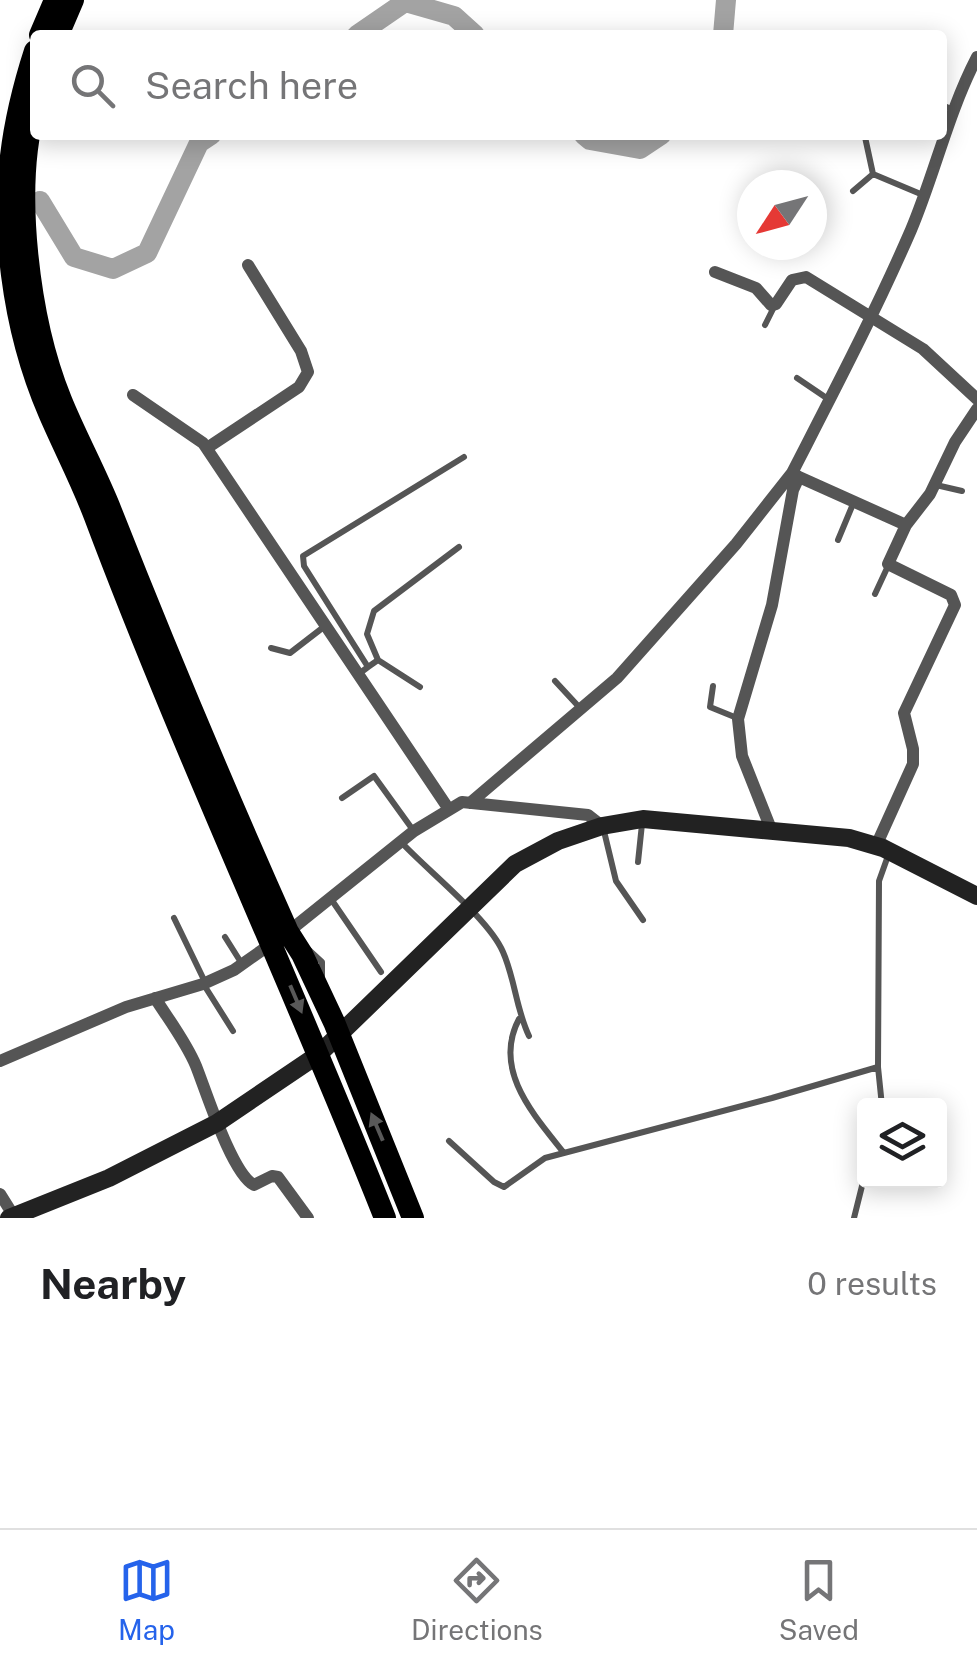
<!DOCTYPE html>
<style>
:root{--surface:#fff;--page:#f6f6f6;--text:#202124;--muted:#757577;--line:#e0e0e0;--accent:#2563eb}
body{margin:0;font-family:"Public Sans",sans-serif;background:var(--page);color:var(--text)}
.controls{position:absolute;right:30px;bottom:30px;display:grid;overflow:hidden;border-radius:10px;box-shadow:0 5px 25px #0003}
.controls button{width:90px;height:90px;display:grid;place-items:center;padding:0;border:0;border-bottom:2px solid var(--line);background:var(--surface);color:var(--text);font:50px sans-serif}
.compass{position:absolute;left:737px;top:170px;width:90px;height:90px;border-radius:50%;background:var(--surface);box-shadow:0 5px 25px #0003;rotate:234deg}
.list{margin:0;padding:0;list-style:none}
h2{display:flex;justify-content:space-between;align-items:center;height:130px;margin:0;padding:0 40px;font-size:42px}
h2 small{font-size:32px;font-weight:400;color:var(--muted)}
.icon{flex:none;width:55px;height:55px;fill:none;stroke:currentColor;stroke-width:2;stroke-linecap:round;stroke-linejoin:round}
.map{position:relative;flex:none;width:977px;height:1218px;overflow:hidden}
.search{position:absolute;background:var(--surface);box-shadow:0 5px 25px #0003;left:30px;right:30px;top:30px;height:110px;display:flex;align-items:center;gap:25px;box-sizing:border-box;padding:0 35px;border-radius:10px;color:var(--muted);font-size:38px}
.sheet{height:310px;background:var(--surface)}
nav{display:flex;justify-content:space-around;align-items:center;box-sizing:border-box;height:140px;border-top:2px solid var(--line);background:var(--surface);font-size:28px;color:var(--muted)}
nav a{display:grid;justify-items:center;gap:5px}
nav .on{color:var(--accent)}
.map>svg:first-child{display:block}
.lines{fill:none;stroke-linecap:round;stroke-linejoin:round}
.river{stroke:#a3a3a3;stroke-width:20}
.lane{stroke:#555;stroke-width:6}
.street{stroke:#555;stroke-width:12}
.secondary{stroke:#222;stroke-width:18}
.highway{stroke:#000;stroke-width:22}
.oneway{fill:#595959}
</style>
<div class="map">
<svg width="977" height="1218" viewBox="0 0 977 1218">
<rect width="100%" height="100%" fill="#fff"/>
<g class="lines">
<path class="river" d="M357 35 405 2 454 16 475 35
M723 35 726 0
M584 135 590 140 640 149 661 135
M40 201 74 257 113 269 147 253 199 143 211 135"/>
<path class="lane" d="M942 105 953 110
M865 137 873 174 923 195
M853 191 873 174
M765 325 775 305
M797 378 828 399
M936 485 962 491
M838 540 853 504
M875 594 888 566
M271 648 290 653 325 626
M378 660 367 634 374 611 459 547
M368 667 378 660 420 687
M360 673 368 667 304 566 303 556 464 457
M555 681 580 708
M713 686 710 707 737 718
M342 798 374 776 413 830
M603 827 616 881 643 920
M401 842C428 871 489 919 503 952 515 979 516 1009 529 1036
M638 862 642 824
M331 899 381 972
M174 918 205 982
M225 937 242 964
M309 950 322 962V976
M204 985 233 1031
M519 1019C492 1070 534 1115 564 1153
M878 1067 882 1106
M449 1141 494 1182 504 1187 545 1158 772 1098 878 1067 879 881 889 853
M854 1218 864 1178"/>
<path class="street" d="M715 272 756 288 771 305 776 304 792 280 806 277 923 349 977 399
M133 395 203 443 448 808
M207 448 299 387 308 372 301 351 248 265
M799 477 906 525
M470 803 617 678 736 544 792 473
M771 829 742 756 738 719 772 605 793 490 799 477 792 473C833 393 875 313 911 230 935 173 948 113 977 57
M876 846 913 764V749L904 713 955 605 951 595 888 564 906 525 930 494 955 442 977 409
M155 998C169 1020 186 1042 196 1066 206 1091 232 1174 254 1185L272 1176 278 1177 308 1218
M0 1061 126 1007 203 984 234 970 288 932 414 831 462 802 588 815 602 826
M0 1194 15 1218"/>
<path class="secondary" d="M9 1218 109 1178 217 1123 319 1054 515 864 558 841 602 826 643 819 849 838 883 848 977 896"/>
<path class="highway" d="M40 35 55 0
M58 35 73 0
M35 51C10 128 2 194 12 275 18 322 30 369 49 413 64 448 82 482 95 517 184 754 292 983 385 1218
M35 108C12 190 29 321 61 400 76 437 96 473 111 511 167 653 226 793 288 932L302 954 334 1022 413 1218"/>
</g>
<defs><path id="oneway-solid" d="M-6-.8H1V-3.2L6.5 0L1 3.2V.8H-6Z" transform="scale(2.5)"/></defs>
<g class="oneway">
<use href="#oneway-solid" transform="translate(296 999) rotate(67)"/>
<use href="#oneway-solid" transform="translate(377 1127) rotate(-113)"/>
</g>
</svg>
<div class="controls">
<button><svg class="icon" aria-label="layers" viewBox="0 0 24 24"><path d="M12 4l9 5-9 5-9-5zM3 14l9 5 9-5"/></svg></button>
</div>
<svg class="compass" viewBox="-18 -18 36 36"><path d="M0-13l5 13h-10z" fill="#e53935"/><path d="M0 13l5-13h-10z" fill="#757577"/></svg>
<div class="search"><svg class="icon" aria-label="search" viewBox="0 0 24 24"><circle cx="10" cy="10" r="6"/><path d="M15 15l6 6"/></svg>Search here</div>
</div>
<section class="sheet">
<h2>Nearby<small>0 results</small></h2>
<ul class="list">
</ul>
</section>
<nav>
<a class="on"><svg class="icon" aria-label="map" viewBox="0 0 24 24"><path d="M3 6l6-2 6 2 6-2v14l-6 2-6-2-6 2zM9 4v14M15 6v14"/></svg>Map</a>
<a><svg class="icon" aria-label="directions" viewBox="0 0 24 24"><path d="M12 3l9 9-9 9-9-9zM9 14v-3h6M13 9l2 2-2 2"/></svg>Directions</a>
<a><svg class="icon" aria-label="saved" viewBox="0 0 24 24"><path d="M7 4h10v16l-5-4-5 4z"/></svg>Saved</a>
</nav>
